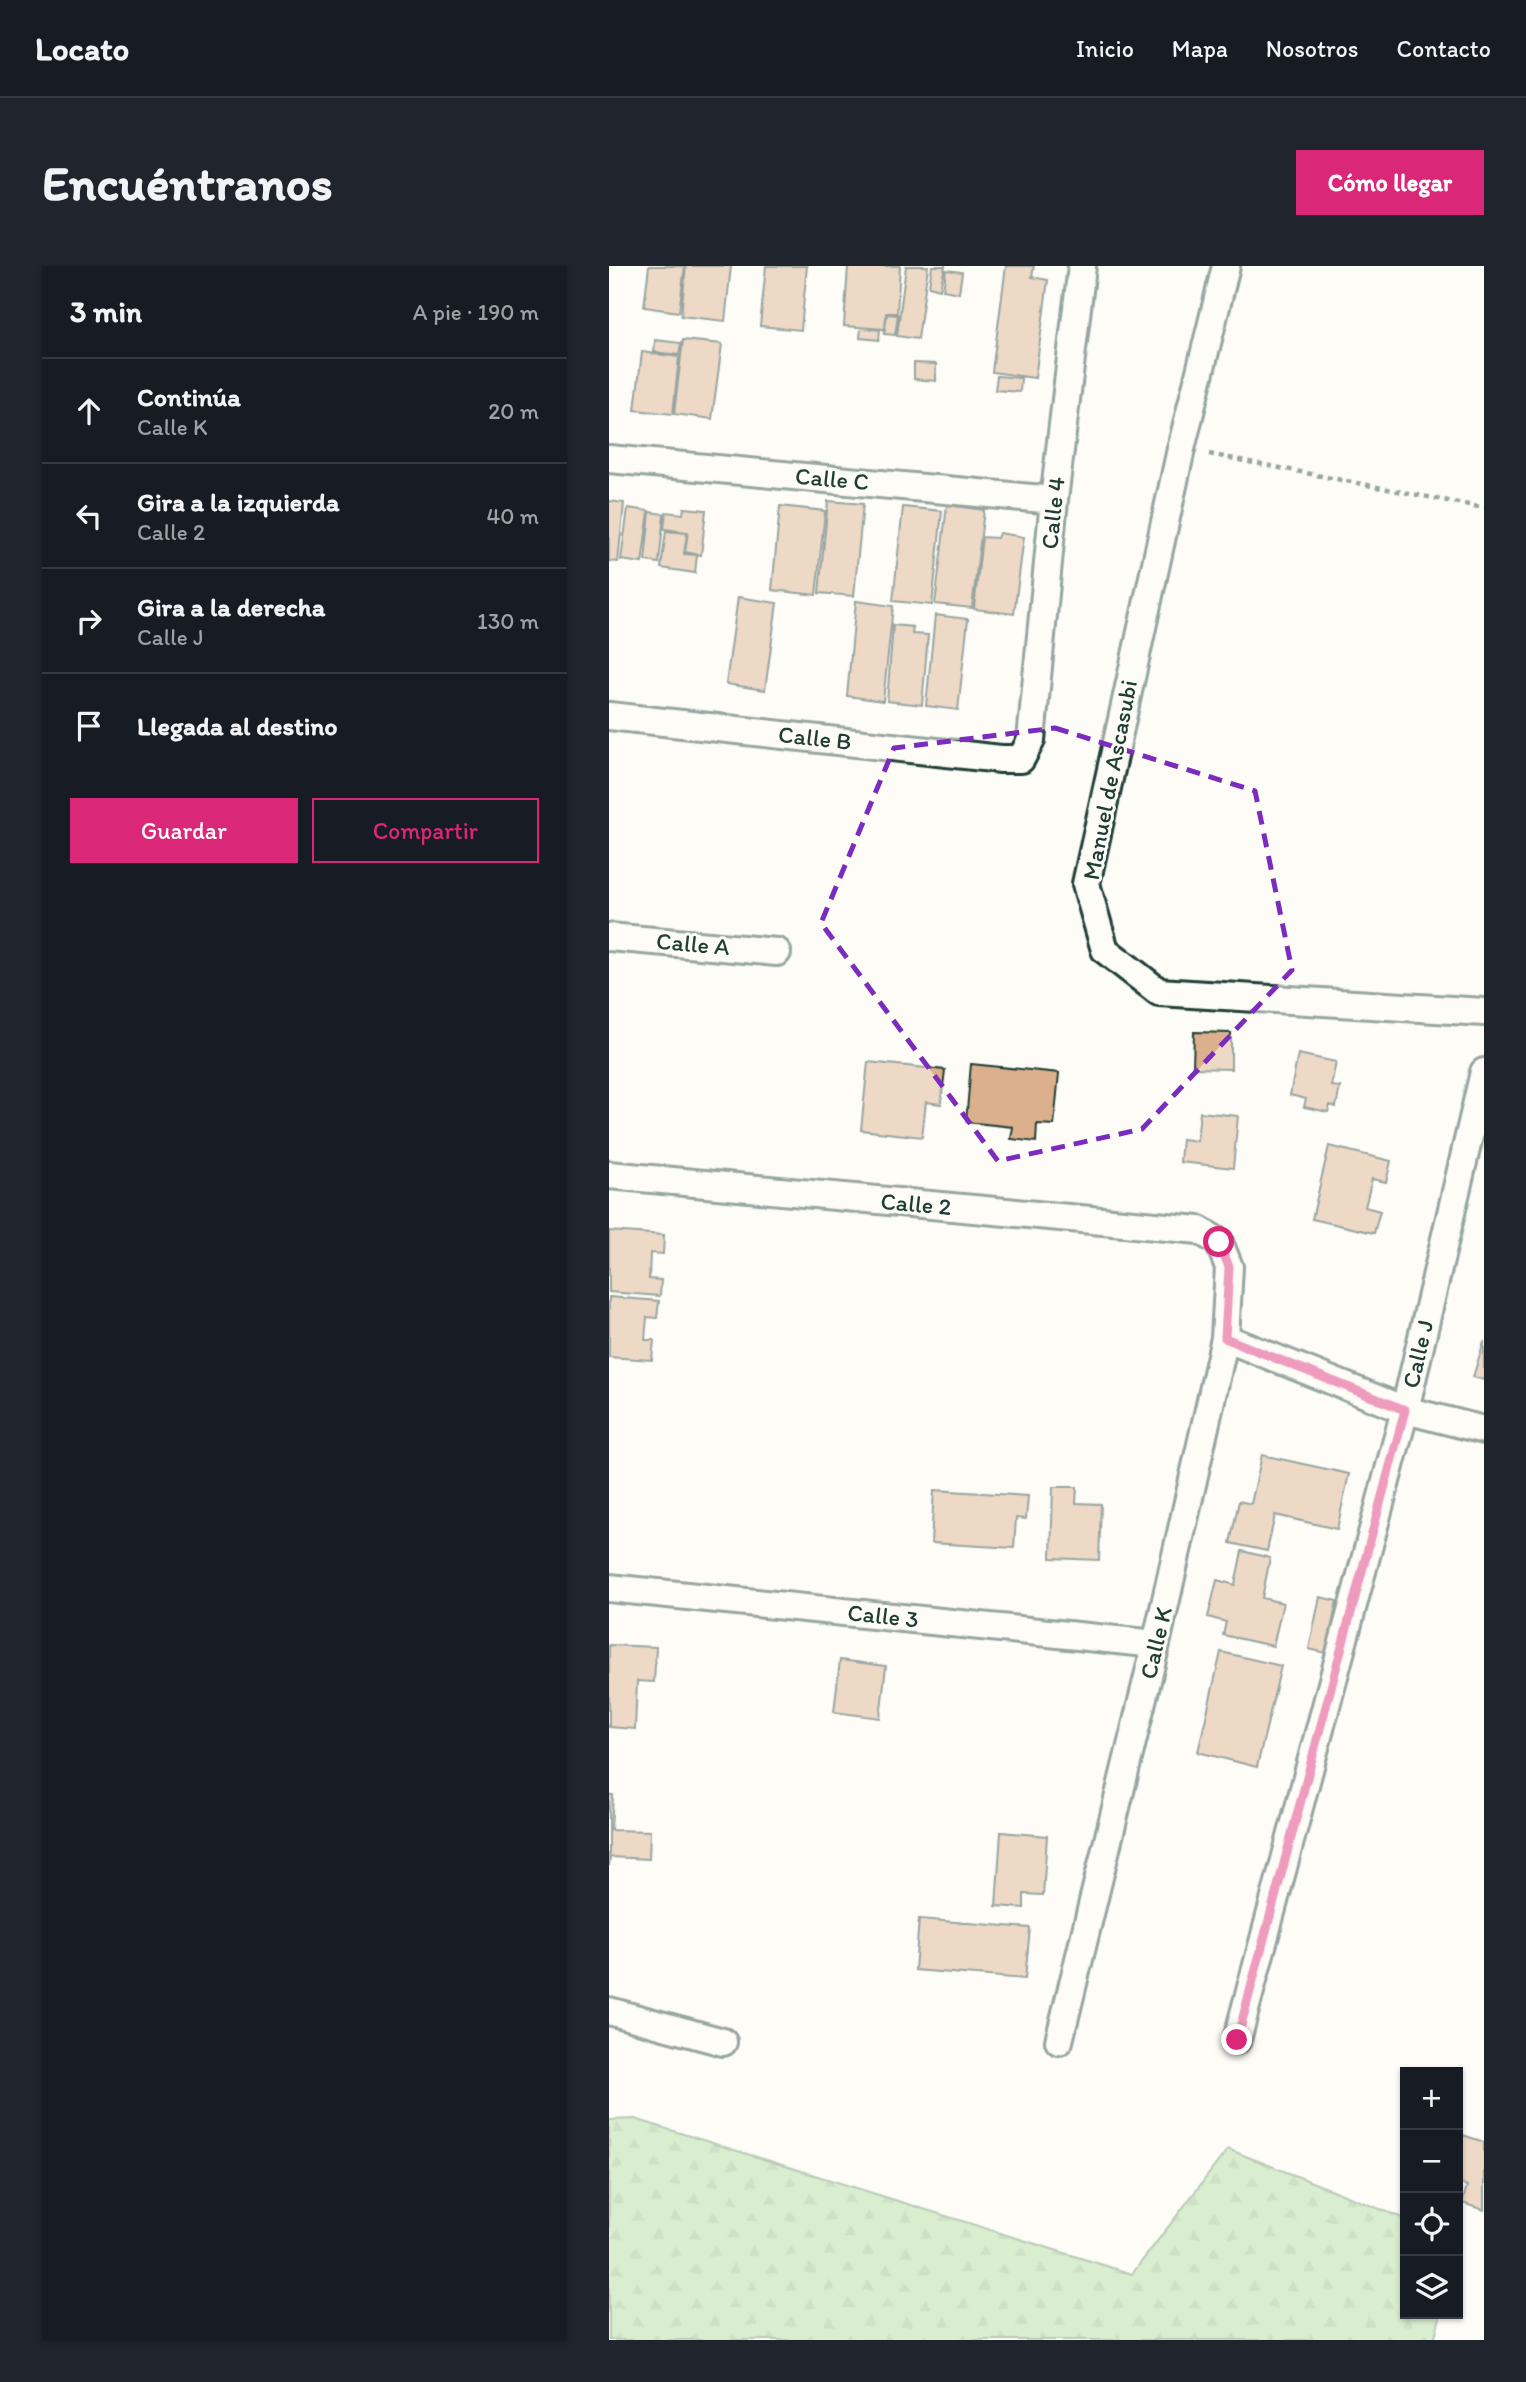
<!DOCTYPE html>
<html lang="es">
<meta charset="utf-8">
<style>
:root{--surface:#171b24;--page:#20242c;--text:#f1f3f6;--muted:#9ea1a6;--line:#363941;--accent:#db2777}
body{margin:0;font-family:Itim,sans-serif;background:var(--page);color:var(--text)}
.controls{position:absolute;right:21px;bottom:21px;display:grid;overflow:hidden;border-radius:0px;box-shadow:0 2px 5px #0004}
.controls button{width:63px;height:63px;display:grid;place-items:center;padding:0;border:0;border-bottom:2px solid var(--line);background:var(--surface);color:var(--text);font:35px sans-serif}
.stop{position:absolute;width:21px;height:21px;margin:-16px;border:5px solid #db2777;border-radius:50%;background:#fff}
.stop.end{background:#db2777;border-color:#fff;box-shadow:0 2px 7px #0008}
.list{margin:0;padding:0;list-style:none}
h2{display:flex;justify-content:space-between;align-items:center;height:91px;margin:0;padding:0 28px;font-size:30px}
h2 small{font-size:23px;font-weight:400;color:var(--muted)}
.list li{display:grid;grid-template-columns:46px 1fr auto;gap:21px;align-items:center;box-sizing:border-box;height:105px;padding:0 28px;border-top:2px solid var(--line)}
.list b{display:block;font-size:26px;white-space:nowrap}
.list p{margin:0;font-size:23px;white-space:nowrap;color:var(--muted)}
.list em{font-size:23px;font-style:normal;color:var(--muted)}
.actions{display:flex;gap:14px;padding:21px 28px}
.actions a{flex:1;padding:16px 0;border:2px solid var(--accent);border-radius:0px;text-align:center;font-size:24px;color:var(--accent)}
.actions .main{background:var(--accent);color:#fff}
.icon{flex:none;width:38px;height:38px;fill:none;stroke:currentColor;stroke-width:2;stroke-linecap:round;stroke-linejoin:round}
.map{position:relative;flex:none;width:875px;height:2074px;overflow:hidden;border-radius:0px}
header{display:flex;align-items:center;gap:42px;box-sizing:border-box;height:98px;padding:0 35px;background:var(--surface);border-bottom:2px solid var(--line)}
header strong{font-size:33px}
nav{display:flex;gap:38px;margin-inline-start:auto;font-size:24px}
.intro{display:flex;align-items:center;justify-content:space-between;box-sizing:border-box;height:168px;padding:0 42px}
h1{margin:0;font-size:49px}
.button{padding:18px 32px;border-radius:0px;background:var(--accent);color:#fff;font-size:24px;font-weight:700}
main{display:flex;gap:42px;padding:0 42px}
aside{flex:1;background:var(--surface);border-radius:0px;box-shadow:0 2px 5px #0004}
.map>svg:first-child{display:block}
.forest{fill:url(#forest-firs);stroke:#668d68;stroke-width:2}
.building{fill:#dcb08d;stroke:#1f3d34;stroke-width:2}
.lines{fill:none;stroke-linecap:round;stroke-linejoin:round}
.street-casing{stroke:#1f3d34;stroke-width:32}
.path{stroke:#1f3d34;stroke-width:4.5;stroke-dasharray:5 5;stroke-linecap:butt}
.street{stroke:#fdfcf7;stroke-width:26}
.route{stroke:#db2777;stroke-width:9}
.marked{fill:none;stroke:#7b2cbf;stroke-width:5;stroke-dasharray:14 9;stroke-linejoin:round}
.labels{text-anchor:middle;stroke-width:6;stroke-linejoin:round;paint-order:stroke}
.street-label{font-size:24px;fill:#1f3d34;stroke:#fdfcf7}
</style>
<header>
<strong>Locato</strong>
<nav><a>Inicio</a><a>Mapa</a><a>Nosotros</a><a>Contacto</a></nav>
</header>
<div class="intro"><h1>Encuéntranos</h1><a class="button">Cómo llegar</a></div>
<main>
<aside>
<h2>3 min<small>A pie · 190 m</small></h2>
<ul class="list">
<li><svg class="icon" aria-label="ahead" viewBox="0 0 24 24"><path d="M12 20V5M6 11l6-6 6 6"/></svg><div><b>Continúa</b><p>Calle K</p></div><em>20 m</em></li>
<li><svg class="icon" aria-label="left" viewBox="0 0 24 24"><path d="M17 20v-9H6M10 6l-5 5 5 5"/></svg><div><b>Gira a la izquierda</b><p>Calle 2</p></div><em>40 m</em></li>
<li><svg class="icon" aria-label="right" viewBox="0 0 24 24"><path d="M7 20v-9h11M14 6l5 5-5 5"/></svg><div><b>Gira a la derecha</b><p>Calle J</p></div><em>130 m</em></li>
<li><svg class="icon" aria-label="arrive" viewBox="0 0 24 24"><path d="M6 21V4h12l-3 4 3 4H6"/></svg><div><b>Llegada al destino</b></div></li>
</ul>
<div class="actions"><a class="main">Guardar</a><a>Compartir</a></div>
</aside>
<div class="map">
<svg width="875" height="2074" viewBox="0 0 875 2074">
<defs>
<pattern id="forest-firs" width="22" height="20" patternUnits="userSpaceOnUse" patternTransform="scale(1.75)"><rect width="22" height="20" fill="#addd9d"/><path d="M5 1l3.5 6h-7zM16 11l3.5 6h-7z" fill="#94bf88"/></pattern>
</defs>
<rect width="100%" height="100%" fill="#fdfcf7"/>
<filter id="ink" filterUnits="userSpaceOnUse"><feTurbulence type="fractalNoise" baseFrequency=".0143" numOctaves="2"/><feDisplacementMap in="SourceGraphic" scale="14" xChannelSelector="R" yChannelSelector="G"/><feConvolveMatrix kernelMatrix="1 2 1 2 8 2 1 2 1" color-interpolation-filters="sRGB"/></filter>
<g filter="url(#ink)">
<path class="forest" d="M26 1853 523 2008 619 1883 796 1953V2048H832L825 2074H0V1854Z"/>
<path class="building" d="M40 0H76L70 46 35 41Z
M77 0H122L116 55 72 50Z
M157 0H198L192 64 151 60Z
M239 0H291L288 47H277L276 63 235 60Z
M297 0H319L309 73 288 70Z
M323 0H336L331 23 320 20Z
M397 0H425L423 11 439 14 426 112 383 106Z
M337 4 353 6 350 27 334 24Z
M278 48 289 49 286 69 275 68Z
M252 62 271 64 270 74 251 72Z
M46 74 72 77 70 89 45 86Z
M74 74 113 78 103 153 65 148Z
M33 86 70 91 64 148 26 144Z
M305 97 327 98V115L305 113Z
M388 110 412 112 411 126 386 124Z
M0 235 15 237 9 296 0 295Z
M219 235 254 238 245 330 210 327Z
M338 239 375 244 363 342 326 338Z
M171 240 216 245 207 329 163 324Z
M294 241 333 245 323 339 284 335Z
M19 242 40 245 33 297 12 294Z
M75 242 97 244 92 289 76 286 79 266 55 263 57 246 74 248Z
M41 246 55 248 50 297 36 295Z
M57 265 78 267 75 288 88 289 86 307 52 302Z
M390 267 415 271 405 348 365 343 373 271 388 272Z
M129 331 168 337 156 424 117 418Z
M247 335 284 340 274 435 238 430Z
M326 349 359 353 349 444 317 440Z
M284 359 304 361 303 368 319 369 313 439 278 435Z
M585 766 622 767V803L584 802Z
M689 788 727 796 722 820 731 821 727 841 721 839 719 846 695 841 697 833 681 829Z
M259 796 336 804 332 838 317 836 313 871 252 864Z
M362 798 450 807 445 859 428 858 427 876 402 873 404 861 357 856Z
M591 846 629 850 624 902 571 896 573 873 588 875Z
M720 880 782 895 777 916 763 913 756 941 771 945 765 967 703 953Z
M0 965 55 969 54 988 41 987 40 1013 52 1014 51 1030 0 1026Z
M0 1031 50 1035 48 1052 38 1051 36 1074H45L43 1094 0 1091Z
M875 1075V1114L864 1111Z
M653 1189 740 1208 728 1263 666 1249 658 1285 621 1277 630 1235 642 1238Z
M444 1221H468L467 1237 492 1238 490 1294 442 1292Z
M325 1224 419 1230 417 1253 407 1252 405 1282 322 1277Z
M633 1285 661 1292 653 1332 674 1337 664 1380 614 1369 617 1356 599 1351 608 1314 626 1319Z
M711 1331 728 1335 717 1387 700 1383Z
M0 1379 47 1381 45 1416 28 1415 26 1463 0 1461Z
M612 1386 672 1400 648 1501 589 1486Z
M231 1394 277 1400 271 1452 225 1446Z
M0 1529H4L2 1564 41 1565 40 1593 1 1591 0 1600Z
M392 1566 438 1570 434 1629 415 1628V1642L387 1640Z
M310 1653 421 1662 416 1713 306 1704Z
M854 1869 875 1876V1944L853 1937 858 1920 849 1917V1888Z"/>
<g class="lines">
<g class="street-casing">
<path id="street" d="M617 0 572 183 477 618 496 684 550 726 875 746
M0 193 445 234
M0 450 392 493H412L422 474 445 234 473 0
M0 671 168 686
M0 909 590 964 610 976 620 1001 616 1072 547 1378 450 1775
M616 1072 796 1144 875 1164
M0 1322 547 1378
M0 1745 114 1776
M628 1774 796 1144 875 806"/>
</g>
<path class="path" d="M600 188 875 242"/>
<use href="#street" class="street"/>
</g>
</g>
<g class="lines" filter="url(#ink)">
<path class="route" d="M610 976 620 1001 616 1072 796 1144 628 1774"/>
</g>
<path d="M0 0H875V2074H0ZM446 462 646 525 683 704 533 863 389 895 212 657 285 482Z" fill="#fdfcf7" fill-opacity=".55" fill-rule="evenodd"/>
<path class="marked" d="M446 462 646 525 683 704 533 863 389 895 212 657 285 482Z"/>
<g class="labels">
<g class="street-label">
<text transform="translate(223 213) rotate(5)" y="8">Calle C</text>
<text transform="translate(444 247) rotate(-84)" y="8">Calle 4</text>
<text transform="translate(206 472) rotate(6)" y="8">Calle B</text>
<text transform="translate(501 514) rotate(-79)" y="8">Manuel de Ascasubi</text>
<text transform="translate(84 678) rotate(5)" y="8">Calle A</text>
<text transform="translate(307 938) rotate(5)" y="8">Calle 2</text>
<text transform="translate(809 1088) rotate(-77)" y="8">Calle J</text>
<text transform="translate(274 1350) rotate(6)" y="8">Calle 3</text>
<text transform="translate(547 1377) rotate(-77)" y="8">Calle K</text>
</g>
</g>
</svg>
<div class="controls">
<button>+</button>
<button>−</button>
<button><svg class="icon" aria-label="locate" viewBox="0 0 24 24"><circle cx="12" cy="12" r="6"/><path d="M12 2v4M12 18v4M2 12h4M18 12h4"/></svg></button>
<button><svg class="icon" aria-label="layers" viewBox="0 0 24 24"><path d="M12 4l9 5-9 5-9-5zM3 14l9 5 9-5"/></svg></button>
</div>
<div class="stop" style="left:610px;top:976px"></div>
<div class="stop end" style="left:628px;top:1774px"></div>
</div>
</main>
